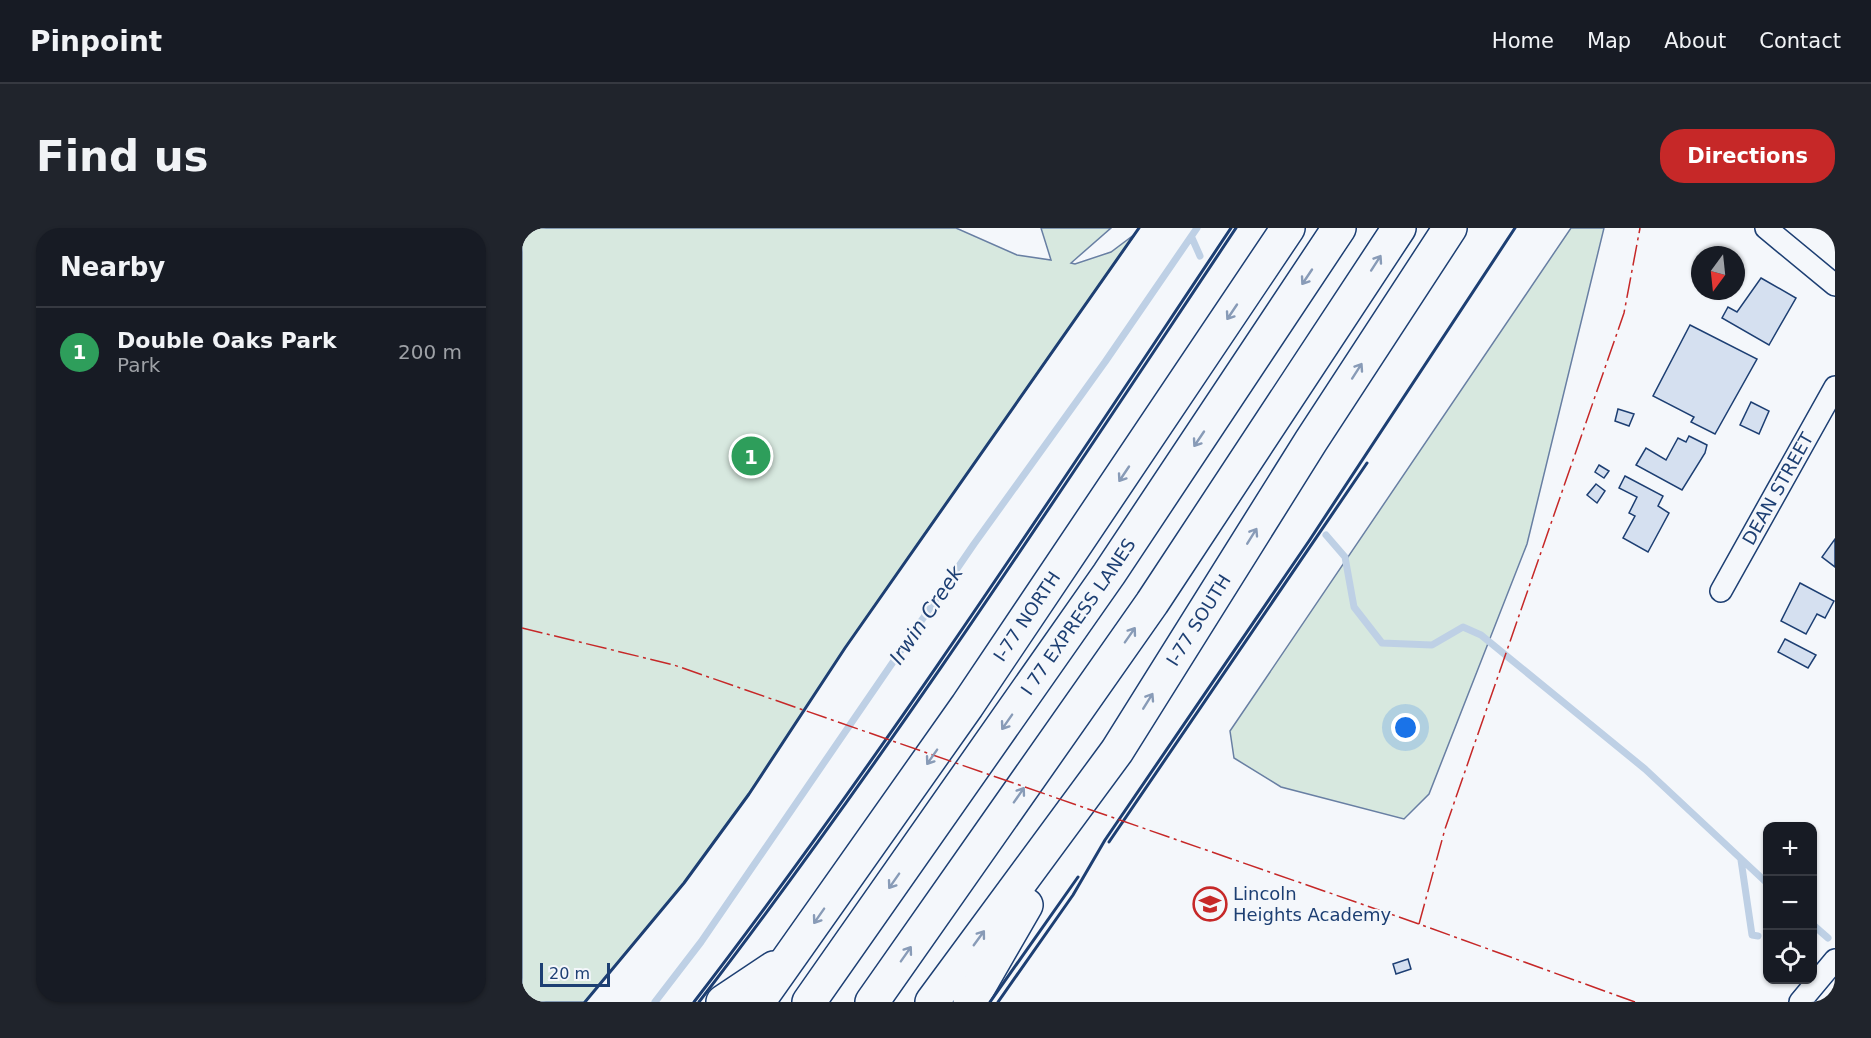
<!DOCTYPE html>
<meta charset="utf-8">
<style>
:root{--surface:#171b24;--page:#20242c;--text:#f1f3f6;--muted:#9ea1a6;--line:#363941;--accent:#c62828}
body{margin:0;font-family:"DejaVu Sans",sans-serif;background:var(--page);color:var(--text)}
.controls{position:absolute;right:18px;bottom:18px;display:grid;overflow:hidden;border-radius:12px;box-shadow:0 2px 4px #0004}
.controls button{width:54px;height:54px;display:grid;place-items:center;padding:0;border:0;border-bottom:2px solid var(--line);background:var(--surface);color:var(--text);font:30px sans-serif}
.compass{position:absolute;left:1169px;top:18px;width:54px;height:54px;border-radius:50%;background:var(--surface);box-shadow:0 2px 4px #0004;rotate:195deg}
.scale{position:absolute;left:18px;bottom:15px;width:70px;box-sizing:border-box;padding-left:6px;border:3px solid #1d3f73;border-top:0;font-size:16px;line-height:21px;white-space:nowrap;color:#1d3f73;-webkit-text-stroke:4px #f4f7fb;paint-order:stroke}
.you{position:absolute;left:884px;top:500px;width:21px;height:21px;margin:-15px;border:4px solid #fff;border-radius:50%;background:#1a73e8;box-shadow:0 0 0 9px #1a73e833}
.badge{display:grid;place-items:center;width:39px;height:39px;border-radius:50%;background:var(--accent);color:#fff;font-size:20px;font-weight:700}
.pin{position:absolute;translate:-50% -50%;border:3px solid #fff;box-shadow:0 2px 6px #0006}
.list{margin:0;padding:0;list-style:none}
h2{display:flex;justify-content:space-between;align-items:center;height:78px;margin:0;padding:0 24px;font-size:26px}
h2 small{font-size:20px;font-weight:400;color:var(--muted)}
.list li{display:grid;grid-template-columns:39px 1fr auto;gap:18px;align-items:center;box-sizing:border-box;height:90px;padding:0 24px;border-top:2px solid var(--line)}
.list b{display:block;font-size:22px;white-space:nowrap}
.list p{margin:0;font-size:20px;white-space:nowrap;color:var(--muted)}
.list em{font-size:20px;font-style:normal;color:var(--muted)}
.icon{flex:none;width:33px;height:33px;fill:none;stroke:currentColor;stroke-width:2;stroke-linecap:round;stroke-linejoin:round}
.map{position:relative;flex:none;width:1313px;height:774px;overflow:hidden;border-radius:24px}
header{display:flex;align-items:center;gap:36px;box-sizing:border-box;height:84px;padding:0 30px;background:var(--surface);border-bottom:2px solid var(--line)}
header strong{font-size:28px}
nav{display:flex;gap:33px;margin-inline-start:auto;font-size:21px}
.intro{display:flex;align-items:center;justify-content:space-between;box-sizing:border-box;height:144px;padding:0 36px}
h1{margin:0;font-size:42px}
.button{padding:15px 27px;border-radius:24px;background:var(--accent);color:#fff;font-size:21px;font-weight:700}
main{display:flex;gap:36px;padding:0 36px}
aside{flex:1;background:var(--surface);border-radius:24px;box-shadow:0 2px 4px #0004}
.map>svg:first-child{display:block}
.green{fill:#d7e8df;stroke:#687fa3;stroke-width:1.5}
.lines{fill:none;stroke-linecap:round;stroke-linejoin:round}
.stream{stroke:#bed0e5;stroke-width:7}
.building{fill:#d5e0f0;stroke:#1d3f73;stroke-width:1.5}
.minor-casing{stroke:#1d3f73;stroke-width:24}
.motorway-casing{stroke:#1d3f73;stroke-width:36}
.minor{stroke:#f4f7fb;stroke-width:21}
.motorway{stroke:#f4f7fb;stroke-width:33}
.wall{stroke:#1d3f73;stroke-width:3}
.power{stroke:#c62828;stroke-width:1.5;stroke-dasharray:21 4.5 3 4.5;stroke-linecap:butt}
.oneway{stroke:#889bb7}
.labels{text-anchor:middle;stroke-width:4.5;stroke-linejoin:round;paint-order:stroke}
.street-label{font-size:18px;fill:#1d3f73;stroke:#f4f7fb}
.poi-label{font-size:18px;fill:#1d3f73;stroke:#f4f7fb;text-anchor:start}
.water-label{font-size:20px;font-style:italic;fill:#1d3f73;stroke:#f4f7fb}
</style>
<header>
<strong>Pinpoint</strong>
<nav><a>Home</a><a>Map</a><a>About</a><a>Contact</a></nav>
</header>
<div class="intro"><h1>Find us</h1><a class="button">Directions</a></div>
<main>
<aside>
<h2>Nearby<small></small></h2>
<ul class="list">
<li><span class="badge" style="background:#2e9e5b">1</span><div><b>Double Oaks Park</b><p>Park</p></div><em>200 m</em></li>
</ul>
</aside>
<div class="map">
<svg width="1313" height="774" viewBox="0 0 1313 774">
<rect width="100%" height="100%" fill="#f4f7fb"/>
<path class="green" d="M0 0H434L495 27 529 32 519 0H589L549 35 553 36 589 24 613 6 323 420 227 566 162 655 63 774H0Z
M1049 0H1082L1005 316 907 566 882 591 759 559 712 530 708 503Z"/>
<g class="lines">
<path class="stream" d="M670 10 678 28
M804 307 823 329 832 379 860 415 910 417 941 399 959 407 1123 541 1246 656
M1219 632 1230 707 1236 708
M1290 696 1306 710
M133 774 179 714 452 316 583 134 675 0"/>
</g>
<path class="building" d="M1239 50 1274 70 1247 117 1200 90 1206 79 1215 84Z
M1168 97 1235 131 1193 206 1169 194 1172 189 1131 168Z
M1229 174 1247 183 1237 206 1218 197Z
M1096 181 1112 186 1107 198 1093 193Z
M1167 208 1185 217 1183 225 1160 262 1114 237 1124 220 1144 232 1156 210 1164 214Z
M1077 237 1087 243 1082 250 1073 244Z
M1103 248 1141 268 1136 278 1147 285 1126 324 1101 310 1113 288 1107 285 1115 269 1097 260Z
M1074 256 1083 263 1075 275 1065 267Z
M1313 311V339L1300 329Z
M1278 355 1312 373 1303 390 1295 386 1284 406 1259 393Z
M1263 411 1294 427 1286 440 1256 424Z
M886 731 889 741 874 746 871 736Z"/>
<g class="lines">
<g class="minor-casing">
<g id="minor">
<path d="M1244 0 1313 57"/>
<path id="s1" d="M1199 363 1313 159"/>
<path d="M1278 774 1313 732"/>
</g>
</g>
<g class="motorway-casing">
<g id="motorway">
<path d="M201 774 252 740"/>
<path id="s2" d="M236 774 445 478 766 0"/>
<path id="s3" d="M287 774 587 346 817 0"/>
<path d="M350 774 630 375 877 0"/>
<path id="s4" d="M410 774 595 523 789 213 928 0"/>
<path d="M448 774 504 677"/>
</g>
</g>
<use href="#minor" class="minor"/>
<use href="#motorway" class="motorway"/>
<path class="wall" d="M587 614 845 235
M63 774 162 655 227 566 323 420 617 0
M172 774C363 525 535 261 709 0
M177 774C368 525 540 261 714 0
M468 774 556 649
M476 774 551 667 583 612 787 313 993 0"/>
<path class="power" d="M0 400 152 437 897 696 1113 774
M897 696 923 601 1102 85 1118 0"/>
</g>
<defs><path id="oneway-shaft" d="M-6 0H5M1.5-3L5.5 0L1.5 3" fill="none" stroke-width="1.6" stroke-linecap="round" stroke-linejoin="round" transform="scale(1.5)"/></defs>
<g class="oneway">
<use href="#oneway-shaft" transform="translate(854 35) rotate(-57)"/>
<use href="#oneway-shaft" transform="translate(785 49) rotate(124)"/>
<use href="#oneway-shaft" transform="translate(710 84) rotate(124)"/>
<use href="#oneway-shaft" transform="translate(835 143) rotate(-57)"/>
<use href="#oneway-shaft" transform="translate(677 211) rotate(124)"/>
<use href="#oneway-shaft" transform="translate(602 246) rotate(124)"/>
<use href="#oneway-shaft" transform="translate(730 308) rotate(-58)"/>
<use href="#oneway-shaft" transform="translate(608 407) rotate(-55)"/>
<use href="#oneway-shaft" transform="translate(626 473) rotate(-58)"/>
<use href="#oneway-shaft" transform="translate(485 494) rotate(125)"/>
<use href="#oneway-shaft" transform="translate(410 529) rotate(125)"/>
<use href="#oneway-shaft" transform="translate(497 567) rotate(-55)"/>
<use href="#oneway-shaft" transform="translate(372 653) rotate(125)"/>
<use href="#oneway-shaft" transform="translate(297 688) rotate(125)"/>
<use href="#oneway-shaft" transform="translate(457 710) rotate(-54)"/>
<use href="#oneway-shaft" transform="translate(384 726) rotate(-55)"/>
</g>
<defs>
<g id="school-ring" transform="scale(1.725)"><circle r="9.5" fill="#f4f7fb" stroke="#c62828" stroke-width="1.5"/><path d="M0-5L7-2L0 1L-7-2ZM-4 1L0 2.5L4 1V4Q0 6-4 4Z" fill="#c62828"/></g>
</defs>
<g fill-rule="evenodd">
<use href="#school-ring" x="688" y="676"/>
</g>
<g class="labels">
<g class="street-label">
<text dy="6" stroke="none"><textPath href="#s1" startOffset="117">DEAN STREET</textPath></text>
<text dy="6" stroke="none"><textPath href="#s2" startOffset="470">I-77 NORTH</textPath></text>
<text dy="6" stroke="none"><textPath href="#s3" startOffset="470">I 77 EXPRESS LANES</textPath></text>
<text dy="6" stroke="none"><textPath href="#s4" startOffset="466">I-77 SOUTH</textPath></text>
</g>
<g class="poi-label">
<text x="711" y="672">Lincoln<tspan x="711" dy="21">Heights Academy</tspan></text>
</g>
<g class="water-label">
<text transform="translate(404 387) rotate(-56)" y="7">Irwin Creek</text>
</g>
</g>
</svg>
<div class="controls">
<button>+</button>
<button>−</button>
<button><svg class="icon" aria-label="locate" viewBox="0 0 24 24"><circle cx="12" cy="12" r="6"/><path d="M12 2v4M12 18v4M2 12h4M18 12h4"/></svg></button>
</div>
<svg class="compass" viewBox="-18 -18 36 36"><path d="M0-13l5 13h-10z" fill="#e53935"/><path d="M0 13l5-13h-10z" fill="#9ea1a6"/></svg>
<div class="scale">20 m</div>
<div class="you"></div>
<div class="pin badge" style="left:229px;top:228px;background:#2e9e5b">1</div>
</div>
</main>
